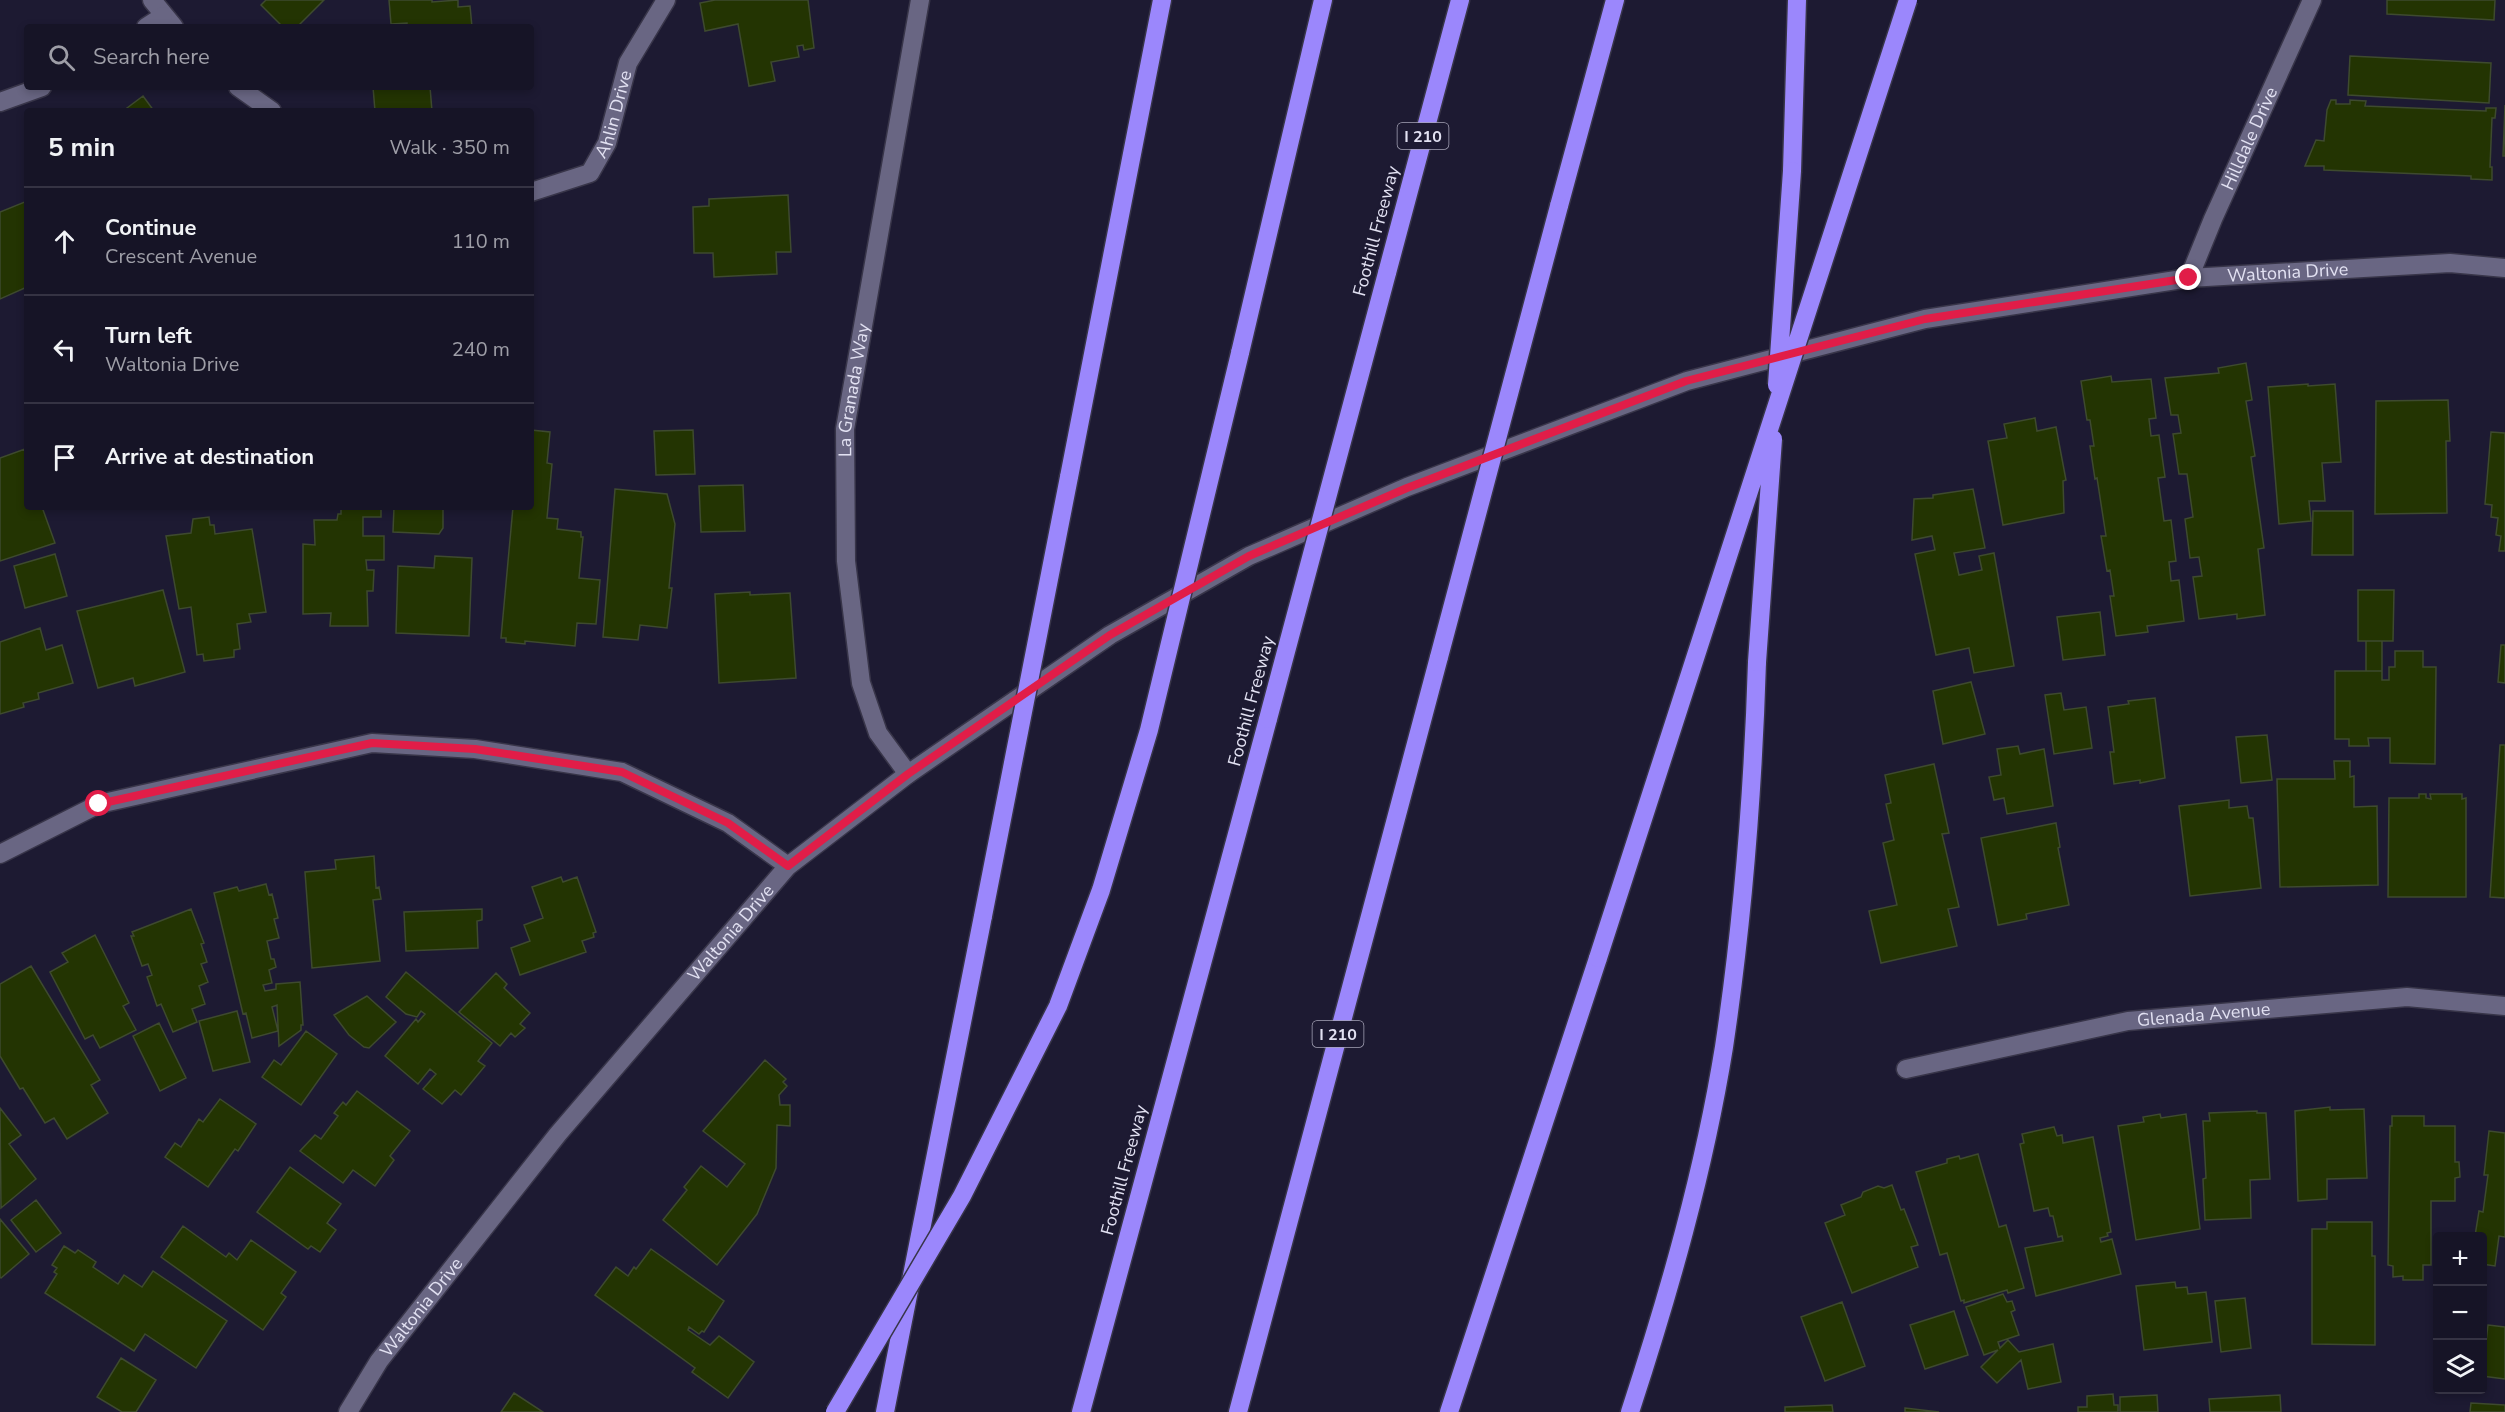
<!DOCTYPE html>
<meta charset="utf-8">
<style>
:root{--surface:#161426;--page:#232132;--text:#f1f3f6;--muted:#9e9ea7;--line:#353343}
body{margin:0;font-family:"Nunito Sans",sans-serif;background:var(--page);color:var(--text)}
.controls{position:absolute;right:18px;bottom:18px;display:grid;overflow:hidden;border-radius:6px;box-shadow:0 3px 9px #0003}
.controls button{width:54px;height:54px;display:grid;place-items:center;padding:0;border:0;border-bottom:2px solid var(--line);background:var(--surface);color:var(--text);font:30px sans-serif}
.stop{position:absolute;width:18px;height:18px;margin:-14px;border:4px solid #e11d48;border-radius:50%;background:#fff}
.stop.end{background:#e11d48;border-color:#fff;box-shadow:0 2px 6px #0008}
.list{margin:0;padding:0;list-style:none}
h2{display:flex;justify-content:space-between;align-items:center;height:78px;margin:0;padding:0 24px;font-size:26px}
h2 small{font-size:20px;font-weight:400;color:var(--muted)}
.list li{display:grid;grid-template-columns:39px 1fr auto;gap:18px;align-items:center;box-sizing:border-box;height:108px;padding:0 24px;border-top:2px solid var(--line)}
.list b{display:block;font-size:22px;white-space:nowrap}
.list p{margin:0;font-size:20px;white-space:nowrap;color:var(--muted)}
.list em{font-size:20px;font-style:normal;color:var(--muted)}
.icon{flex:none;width:33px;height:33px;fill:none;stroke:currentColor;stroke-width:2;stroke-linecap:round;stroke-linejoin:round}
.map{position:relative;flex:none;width:2505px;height:1412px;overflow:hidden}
.search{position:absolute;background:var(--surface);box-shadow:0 3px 9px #0003;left:24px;top:24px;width:510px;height:66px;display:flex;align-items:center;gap:15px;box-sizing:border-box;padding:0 21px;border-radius:6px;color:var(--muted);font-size:22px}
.panel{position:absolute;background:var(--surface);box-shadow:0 3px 9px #0003;left:24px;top:108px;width:510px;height:402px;border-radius:6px}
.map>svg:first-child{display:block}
.building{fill:#233402;stroke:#3e4a2f;stroke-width:1.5}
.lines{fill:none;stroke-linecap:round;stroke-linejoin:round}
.minor-casing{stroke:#383549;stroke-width:21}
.highway-casing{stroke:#383549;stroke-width:21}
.minor{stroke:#696683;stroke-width:18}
.highway{stroke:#9b87fc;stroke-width:18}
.highway-bridge-casing{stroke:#383549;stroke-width:21;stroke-linecap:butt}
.highway-bridge{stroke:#9b87fc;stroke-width:18}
.route{stroke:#e11d48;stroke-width:8}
.labels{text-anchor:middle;stroke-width:4.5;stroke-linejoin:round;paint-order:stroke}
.shield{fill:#1d1a32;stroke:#a7a5b8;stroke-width:1.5}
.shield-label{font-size:16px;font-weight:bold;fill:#e2e1f2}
.street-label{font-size:18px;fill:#e2e1f2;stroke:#1d1a32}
</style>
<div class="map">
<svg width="2505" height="1412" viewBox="0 0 2505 1412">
<rect width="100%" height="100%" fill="#1d1a32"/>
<path class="building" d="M266 0H324L297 27H283L261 5Z
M389 0H432V2L458 0V7L470 6 472 27H407V23L391 24Z
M715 0H808L814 48 804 50 803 45 797 46 799 57 771 62 775 81 749 86 738 24 705 31 700 3Z
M2387 0H2495L2494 20 2387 14Z
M2350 56 2491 63 2489 103 2348 95Z
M373 87H430L432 111H375Z
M143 96 154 111H123Z
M2331 100H2336V104H2350V100L2366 101 2365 106 2486 111V108H2496L2495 118H2492L2490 167H2492V180L2471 179V176L2324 170V166H2305L2316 140 2324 141 2327 110Z
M2505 105V156H2503Z
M788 195 791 252H776L777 274 714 277 713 253H694L693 207 709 206V199Z
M27 201V287L0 299V212Z
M2246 363 2252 400 2246 401 2255 456 2251 457 2264 548 2258 549 2265 615 2237 619V614L2199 619 2193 577 2202 576 2199 557 2190 558 2185 519 2193 517 2187 474H2179L2173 434 2181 433 2178 415H2171L2165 378 2219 373 2218 368Z
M2111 376 2112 382 2151 379 2156 418 2149 419 2151 436 2159 435 2165 477 2158 478 2164 521 2171 520 2176 561 2169 562 2171 581 2179 580 2184 621 2147 626 2148 632 2116 636 2110 596H2114L2110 570 2107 571 2101 536H2106L2097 478 2095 479 2090 446H2094L2090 420H2087L2081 381Z
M2308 384V386L2335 384 2341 462 2322 463 2325 501H2309L2311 521 2279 524 2268 387Z
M2448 400 2450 441H2446L2447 513 2375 514 2376 401Z
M2035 418 2037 431 2056 427 2066 480 2063 481 2064 513 2003 525 1988 441 2007 438 2004 424Z
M531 430 550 432 547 463 552 464 547 518 558 519 557 529 581 532V537H583L579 578 600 580 596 624 577 623 575 646 525 641V644L506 642V638H501L513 507H531Z
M693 430 695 474 656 475 654 431Z
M2491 432 2505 433V551H2499L2501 536 2496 535 2498 518 2491 517 2492 505 2485 504Z
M25 449 27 456V507H42L55 543 0 561V458Z
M743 485 745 531 701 532 699 486Z
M615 489 667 494 675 524 669 588H672L667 628 640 625 638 640 603 637Z
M1973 489 1985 548 1954 553 1959 575 1982 570 1979 556 1994 553 2014 666 1974 673 1969 648 1936 655 1915 554 1935 550 1932 536 1912 540 1914 499 1933 498V495Z
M341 507H381V517H363V536H384V560H366L367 570H374L373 591H367L368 626H330L331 613 303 614V544L315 545 314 520H337L338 514H341Z
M394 507H443V528L439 534 393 532Z
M2313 511H2353V555H2312Z
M209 517 210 525H214L215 534 252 529 266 612 249 614 251 622 237 624 240 649 234 650V657L204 661 203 654 197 655 191 607 179 609 166 536 191 533 193 519Z
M55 554 67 596 25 608 14 566Z
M435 556 472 558 469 636 396 633 398 566 434 568Z
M163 590 185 672 135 686 133 678 98 688 77 611Z
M2358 590H2394L2393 641H2358Z
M750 592V595L790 593 796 678 719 683 715 594Z
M2100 612 2105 655 2063 660 2057 617Z
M40 628 46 650 62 645 73 683 38 693 39 699 23 703 24 707 0 714V642Z
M2366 641H2382V671H2366Z
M2501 645H2505V683L2498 682Z
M2395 651H2423V667H2436L2435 764 2390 763V738H2368L2369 746H2349V739H2335V671H2382V680H2389V667H2395Z
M1971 682 1985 734 1943 744 1933 691Z
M2061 693 2064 710 2086 707 2092 748 2054 754 2045 695Z
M2155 698 2165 778 2140 783V780L2114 784 2110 752H2114L2108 707 2129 704 2128 701Z
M2267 735 2272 780 2241 783 2236 737Z
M2500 745H2505V898L2490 897Z
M2018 746 2020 754 2044 749 2053 806 2007 814 2004 798 1994 800 1989 777 2001 775 1997 749Z
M2334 761H2350V777L2354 776V807L2377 806 2378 885 2280 887 2277 779H2335Z
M1934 764 1949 833 1942 834 1959 907 1948 909 1957 946 1881 963 1869 911 1897 905 1883 843 1894 840 1886 804 1891 803 1885 775Z
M2419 794H2426V798L2431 799 2430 794H2462V799L2466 798V897H2388L2389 798H2419Z
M2229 800V808L2247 806 2249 818H2253L2261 888 2190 896 2179 806Z
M2056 823 2060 847 2058 848 2069 905 2026 914 2027 919 1998 925 1981 838Z
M374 856 376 888 379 887 381 899 373 900 380 961 312 968 305 872 336 869 335 860Z
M561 877 563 882 577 877 596 932 593 933 594 937 582 941 586 952 520 975 511 948 530 941 524 925 543 918 532 887Z
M266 884 269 895 272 894 278 918 274 919 279 938 267 941 271 959H274L276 967 269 970 272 983 263 985 265 991 276 989V984L300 982 303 1025H301V1030L279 1046 277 1005 272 1007 278 1031 252 1038 246 1013 243 1014 214 893 237 887 239 891Z
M191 909 204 943 201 944 207 962 201 964 208 982 199 986 205 1004 192 1009 197 1022 173 1032 161 1004 157 1006 147 977 152 975 148 964 142 966 131 936H134L132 932Z
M482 909V920L477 921 478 948 406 951 404 912Z
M95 935 129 1003 123 1006 136 1030 100 1048 93 1035 85 1039 50 972 68 962 62 953Z
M31 966 100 1080 91 1085 108 1113 67 1139 54 1118 45 1123 23 1088 20 1089 0 1056V984Z
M406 972 492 1043 478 1061 485 1066 461 1095 455 1090 442 1104 423 1089 436 1074 430 1069 418 1084 385 1056 416 1019 418 1022 425 1014 421 1011 417 1017 406 1014 386 997Z
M496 973 507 984 504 988 530 1013 520 1024 525 1028 515 1037 511 1033 500 1046 459 1012Z
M367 996 396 1022 369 1048 364 1047 349 1035 334 1015Z
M237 1011 250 1062 213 1071 199 1021Z
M159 1023 186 1078 160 1091 133 1036Z
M306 1031 337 1054 301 1105 262 1077 274 1060 281 1065Z
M765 1060 786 1079 783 1082 787 1086 779 1095 780 1105H790V1126L777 1125 776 1168 757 1214 717 1265 663 1220 687 1190 684 1187 701 1166 727 1187 745 1164 703 1131Z
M357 1091 410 1131 390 1156 394 1160 375 1186 353 1170 343 1183 300 1151 315 1135 321 1139 338 1116 334 1113 343 1102 346 1105Z
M220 1099 256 1124 238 1151 235 1149 208 1187 165 1157 175 1143 181 1147 199 1119 203 1122Z
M2330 1107V1110L2364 1109 2367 1178 2327 1179V1199L2298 1201 2295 1111Z
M0 1108 21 1135 9 1144 36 1179 1 1208Z
M2257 1111V1113H2266L2270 1179 2250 1180 2251 1218 2205 1220 2203 1179 2206 1178 2203 1121H2210L2209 1113Z
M2160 1114 2161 1118 2186 1114 2200 1229 2136 1240 2118 1126 2144 1122 2143 1117Z
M2392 1116H2424V1126H2455V1162H2459L2460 1177 2455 1178V1201H2431V1265H2423V1280H2403V1276L2393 1277V1266L2388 1265 2390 1126H2392Z
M2054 1127 2057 1136 2062 1135 2063 1143 2093 1137 2111 1232 2107 1233 2108 1236 2100 1238 2101 1242 2112 1239 2121 1274 2036 1296 2025 1248 2063 1241 2062 1236 2058 1237 2053 1216H2050L2048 1208 2034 1211 2020 1144 2024 1143 2022 1134Z
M2489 1131 2505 1133V1237L2499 1236 2495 1266 2482 1264V1236H2475L2479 1211 2483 1212 2488 1175H2484Z
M1978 1154 1999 1227 2006 1225 2024 1288 2008 1293 2007 1290 1964 1303V1300L1961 1301 1947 1253 1940 1255 1916 1172 1947 1163V1159L1959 1156 1960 1159Z
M290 1167 341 1204 327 1223 336 1230 320 1252 311 1246 308 1249 257 1212Z
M1892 1185 1901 1210 1904 1209 1918 1245 1911 1247 1918 1267 1852 1293 1825 1223 1845 1215 1841 1205 1861 1197 1863 1192 1878 1186 1884 1188Z
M36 1200 61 1233 36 1252 11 1220Z
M0 1219 29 1254 1 1278 0 1277Z
M2327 1222H2372V1256H2375V1345L2312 1344V1229H2327Z
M183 1226 226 1257 229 1253 237 1260 251 1240 296 1272 281 1293 286 1297 263 1330 161 1257Z
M64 1246 75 1253 78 1250 96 1262 93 1267 118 1284 124 1275 142 1287 153 1271 227 1321 196 1368 145 1334 134 1351 45 1293 57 1274 54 1272 57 1268 52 1265Z
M651 1249 724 1301 704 1332 702 1331 699 1334 689 1327 688 1330 710 1345 719 1336 754 1362 728 1398 692 1372 695 1368 595 1295 616 1267 628 1276 634 1267 636 1269Z
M2175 1282 2176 1288 2187 1287 2188 1294 2206 1292 2212 1342 2144 1350 2136 1286Z
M2003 1294 2007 1302 2012 1301 2015 1310 2011 1312 2019 1335 1998 1342 2000 1348 2008 1340 2019 1352 2053 1344 2061 1382 2028 1389 2021 1360 1997 1383 1981 1367 1998 1350 1984 1355 1966 1307Z
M2245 1298 2251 1348 2221 1352 2215 1301Z
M1842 1302 1865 1366 1825 1381 1801 1317Z
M1954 1311 1968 1355 1925 1369 1910 1325Z
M2488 1325 2505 1327V1379L2482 1376Z
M121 1358 156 1380 136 1412H122L97 1397Z
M514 1393 543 1412H501Z
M2113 1394 2114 1405H2118V1412H2078V1407H2087V1396Z
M2157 1395 2158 1412H2120V1397Z
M2280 1395 2281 1412H2210L2209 1399Z
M2471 1403 2505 1405V1412H2470Z
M1832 1405 1833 1412H1785V1407Z
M1905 1408 1939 1412H1905Z"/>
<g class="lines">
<g class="minor-casing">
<g id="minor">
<path d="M152 0 174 27"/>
<path d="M146 27 163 16"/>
<path d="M238 87 272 111"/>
<path d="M0 102 42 87"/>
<path id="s1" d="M531 192 590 173 607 143 628 63 666 0"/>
<path id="s2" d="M2189 278 2213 219 2312 0"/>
<path id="s3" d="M908 774 878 733 861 683 846 561 845 429 920 0"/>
<path d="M0 854 99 804 372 743 475 749 622 772 728 823 788 866"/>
<path id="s4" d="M1906 1069 2128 1021 2407 997 2505 1006"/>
<path id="s5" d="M348 1412 379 1361 558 1134 788 866 908 774 1110 635 1249 556 1407 487 1687 381 1925 319 2189 278 2450 263 2505 268"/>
</g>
</g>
<g class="highway-casing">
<path id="highway" d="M1792 171 1797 0
M1559 206 1615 0
M1387 273 1460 0
M1240 353 1323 0
M1069 477 1162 0
M885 1412 983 916
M1081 1412 1268 719
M1238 1412 1439 657
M1449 1412 1598 958
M1630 1412C1669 1293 1704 1171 1724 1047 1743 920 1753 791 1757 662"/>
</g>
<use href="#minor" class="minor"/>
<use href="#highway" class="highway"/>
<g class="highway-bridge-casing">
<path id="highway-bridge" d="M1777 385 1792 171
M1439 657 1559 206
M1757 662 1773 439
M1268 719 1387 273
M983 916 1069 477
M1598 958 1908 0
M835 1412 962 1196 1058 1006 1101 890 1149 730 1240 353"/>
</g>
<use href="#highway-bridge" class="highway-bridge"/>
</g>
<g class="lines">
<path class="route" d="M99 804 372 743 475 749 622 772 728 823 788 866 908 774 1110 635 1249 556 1407 488 1686 381 1925 319 2189 278"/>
</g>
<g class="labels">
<g class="shield">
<rect x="1397.5" y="123" width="51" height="26" rx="4.5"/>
<rect x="1312.5" y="1021" width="51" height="26" rx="4.5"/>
</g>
<g class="shield-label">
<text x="1423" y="142">I 210</text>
<text x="1338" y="1040">I 210</text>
</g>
<g class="street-label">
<text dy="6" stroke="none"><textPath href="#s1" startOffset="126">Ahlin Drive</textPath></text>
<text dy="6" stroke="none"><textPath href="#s2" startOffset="152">Hilldale Drive</textPath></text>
<text transform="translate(1376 231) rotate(-75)" y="6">Foothill Freeway</text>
<text dy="6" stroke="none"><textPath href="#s5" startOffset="2342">Waltonia Drive</textPath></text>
<text dy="6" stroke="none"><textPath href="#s3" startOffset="398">La Granada Way</textPath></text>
<text transform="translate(1251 701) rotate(-75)" y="6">Foothill Freeway</text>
<text dy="6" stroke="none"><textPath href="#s5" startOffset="614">Waltonia Drive</textPath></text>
<text dy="6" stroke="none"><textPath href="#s4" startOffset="303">Glenada Avenue</textPath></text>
<text transform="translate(1124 1170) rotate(-75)" y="6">Foothill Freeway</text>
<text dy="6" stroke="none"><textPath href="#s5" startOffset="128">Waltonia Drive</textPath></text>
</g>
</g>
</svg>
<div class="controls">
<button>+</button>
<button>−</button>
<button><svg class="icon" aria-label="layers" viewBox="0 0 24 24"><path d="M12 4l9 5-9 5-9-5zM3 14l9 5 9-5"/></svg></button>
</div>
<div class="stop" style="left:99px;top:804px"></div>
<div class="stop end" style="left:2189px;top:278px"></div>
<div class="search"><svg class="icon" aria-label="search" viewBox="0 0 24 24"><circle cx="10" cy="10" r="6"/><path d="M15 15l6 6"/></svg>Search here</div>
<section class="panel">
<h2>5 min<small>Walk · 350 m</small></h2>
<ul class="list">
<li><svg class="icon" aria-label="ahead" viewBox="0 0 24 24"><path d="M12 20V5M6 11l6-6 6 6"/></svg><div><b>Continue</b><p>Crescent Avenue</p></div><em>110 m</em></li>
<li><svg class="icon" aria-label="left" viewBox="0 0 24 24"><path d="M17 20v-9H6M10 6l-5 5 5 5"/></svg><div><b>Turn left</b><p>Waltonia Drive</p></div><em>240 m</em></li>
<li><svg class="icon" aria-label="arrive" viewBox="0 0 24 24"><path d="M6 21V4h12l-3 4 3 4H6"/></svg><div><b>Arrive at destination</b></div></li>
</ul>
</section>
</div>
